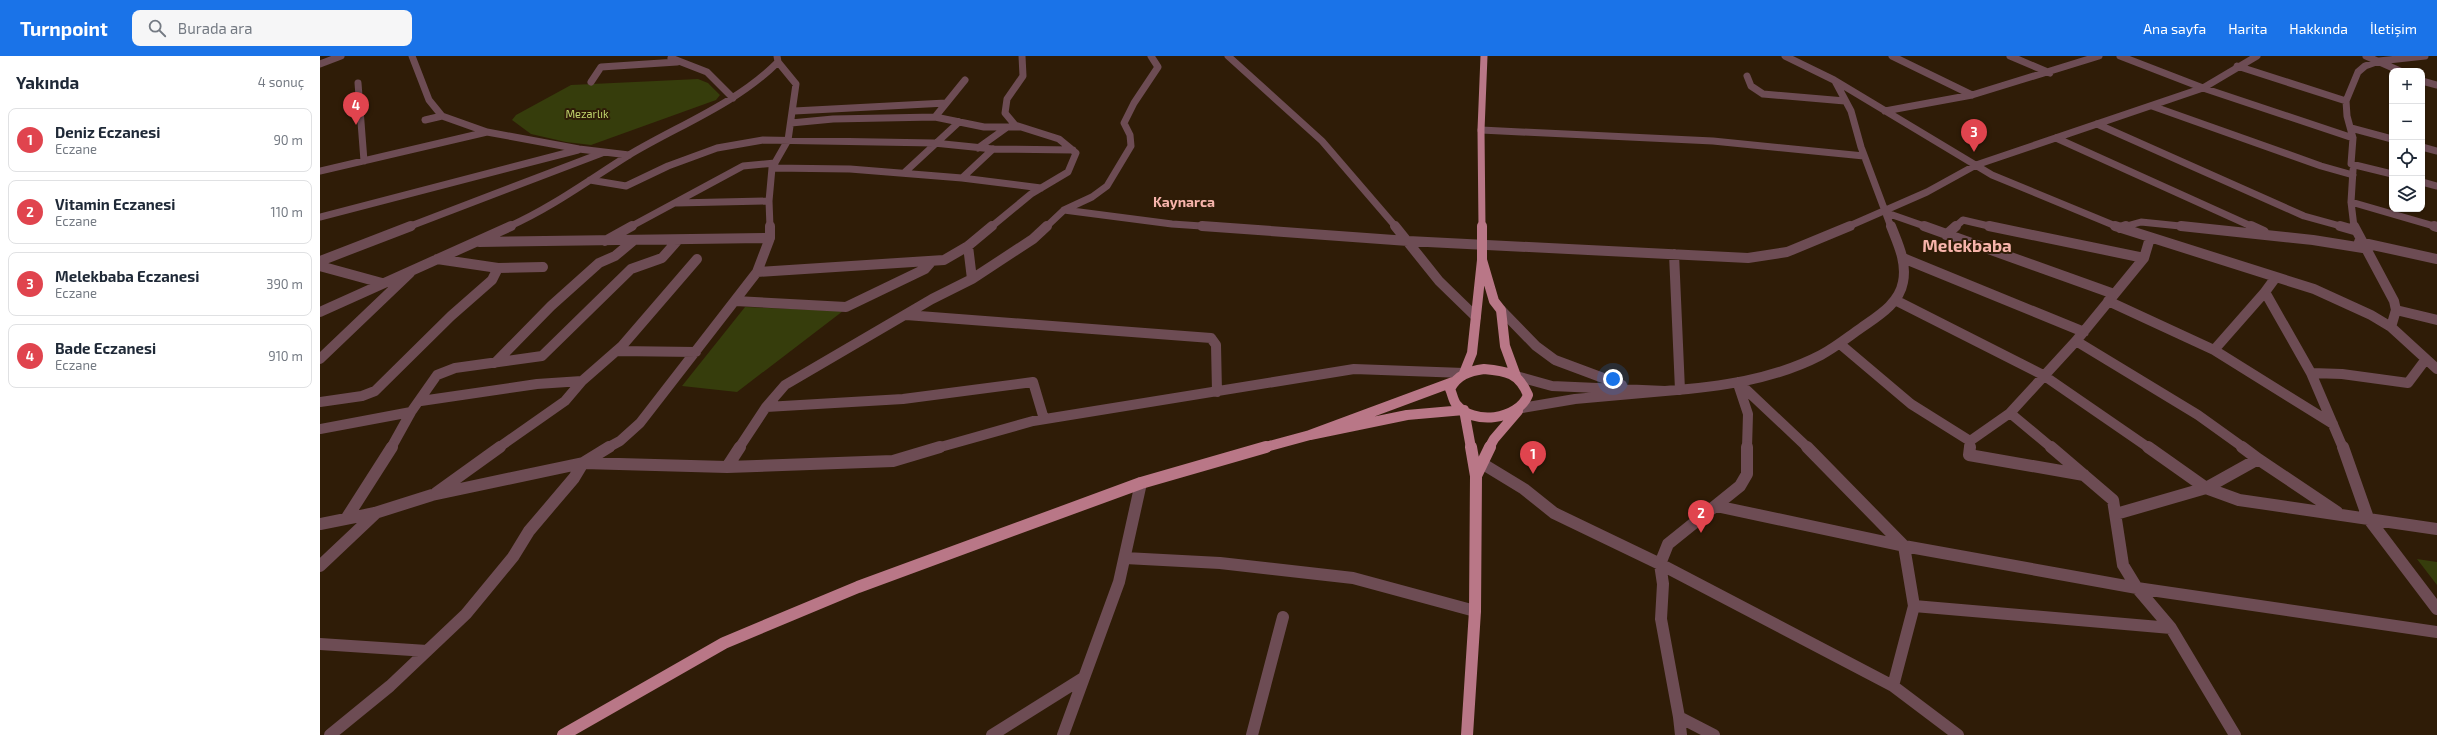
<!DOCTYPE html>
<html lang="tr">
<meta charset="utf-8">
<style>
:root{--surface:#fff;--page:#f6f6f7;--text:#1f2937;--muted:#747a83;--line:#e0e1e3;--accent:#1a73e8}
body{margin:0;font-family:"Exo 2",sans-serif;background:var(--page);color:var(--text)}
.controls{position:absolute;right:12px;top:12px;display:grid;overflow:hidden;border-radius:8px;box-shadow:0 1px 3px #0004}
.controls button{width:36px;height:36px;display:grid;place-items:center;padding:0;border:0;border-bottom:1px solid var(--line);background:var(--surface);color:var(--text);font:20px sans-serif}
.you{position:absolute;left:1293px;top:323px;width:14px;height:14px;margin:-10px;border:3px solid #fff;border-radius:50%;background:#1a73e8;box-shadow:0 0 0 6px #1a73e833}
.badge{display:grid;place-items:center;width:26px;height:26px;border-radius:50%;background:var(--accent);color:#fff;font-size:13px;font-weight:700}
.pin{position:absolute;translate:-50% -33px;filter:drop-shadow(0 1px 2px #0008)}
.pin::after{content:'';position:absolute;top:21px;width:14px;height:12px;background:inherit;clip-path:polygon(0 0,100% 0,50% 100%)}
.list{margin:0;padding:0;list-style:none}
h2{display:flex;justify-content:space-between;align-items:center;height:52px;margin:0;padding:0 16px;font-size:17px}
h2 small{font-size:13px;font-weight:400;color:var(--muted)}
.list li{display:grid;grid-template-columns:26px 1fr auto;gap:12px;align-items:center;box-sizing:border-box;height:64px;margin:0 8px 8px;padding:0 8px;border:1px solid var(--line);border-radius:8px}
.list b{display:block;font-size:15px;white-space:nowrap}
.list p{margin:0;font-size:13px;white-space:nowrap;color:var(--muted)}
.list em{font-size:13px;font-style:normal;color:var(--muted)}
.icon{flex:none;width:22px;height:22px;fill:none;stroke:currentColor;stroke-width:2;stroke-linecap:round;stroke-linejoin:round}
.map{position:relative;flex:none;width:2117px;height:679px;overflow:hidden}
header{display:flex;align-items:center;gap:24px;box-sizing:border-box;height:56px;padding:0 20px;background:var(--accent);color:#fff}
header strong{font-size:19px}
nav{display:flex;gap:22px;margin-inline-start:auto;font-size:14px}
.search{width:280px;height:36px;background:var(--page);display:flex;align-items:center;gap:10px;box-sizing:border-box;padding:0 14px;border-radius:8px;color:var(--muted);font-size:15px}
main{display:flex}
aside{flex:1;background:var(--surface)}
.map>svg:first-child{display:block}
.green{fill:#363d0c}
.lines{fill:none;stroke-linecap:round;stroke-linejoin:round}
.minor-far2{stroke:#6d4c54;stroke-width:7}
.minor-far1{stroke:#6d4c54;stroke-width:10}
.minor{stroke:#6d4c54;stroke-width:12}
.major-far2{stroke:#b97787;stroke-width:7}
.major-far1{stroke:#b97787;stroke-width:10}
.major{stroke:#b97787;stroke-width:12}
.labels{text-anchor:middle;stroke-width:4;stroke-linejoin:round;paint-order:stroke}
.far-park-label{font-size:11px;fill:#c0d46c;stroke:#2f1c07}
.far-district-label{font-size:14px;font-weight:bold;fill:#f7b4ab;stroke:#2f1c07}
.district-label{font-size:17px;font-weight:bold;fill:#f7b4ab;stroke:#2f1c07}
</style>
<header>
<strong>Turnpoint</strong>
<div class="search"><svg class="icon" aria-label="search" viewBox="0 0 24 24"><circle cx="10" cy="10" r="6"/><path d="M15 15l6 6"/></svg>Burada ara</div>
<nav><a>Ana sayfa</a><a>Harita</a><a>Hakkında</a><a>İletişim</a></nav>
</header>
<main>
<aside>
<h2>Yakında<small>4 sonuç</small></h2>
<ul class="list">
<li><span class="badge" style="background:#e0444e">1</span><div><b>Deniz Eczanesi</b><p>Eczane</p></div><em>90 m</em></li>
<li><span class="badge" style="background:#e0444e">2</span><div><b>Vitamin Eczanesi</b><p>Eczane</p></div><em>110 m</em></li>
<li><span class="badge" style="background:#e0444e">3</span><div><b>Melekbaba Eczanesi</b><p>Eczane</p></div><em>390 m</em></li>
<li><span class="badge" style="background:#e0444e">4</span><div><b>Bade Eczanesi</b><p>Eczane</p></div><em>910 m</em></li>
</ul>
</aside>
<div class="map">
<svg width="2117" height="679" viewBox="0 0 2117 679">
<rect width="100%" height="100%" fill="#2f1c07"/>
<path class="green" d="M378 23 388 27 400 39 396 44 271 89 246 86 211 78 192 64 196 59 251 29Z
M425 251 523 255 417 336 362 330Z
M2097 503 2117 506V529Z"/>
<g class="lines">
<path class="minor-far2" d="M92 0 109 44 122 60 167 76
M908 0 1002 85 1076 171
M1465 0 1514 24 1672 119 1798 171
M1572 0 1652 39
M1690 0 1730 17
M1800 0 1883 32 2033 82
M2046 0 2080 15
M351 2 387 16 413 42
M0 8 21 0
M1917 10 2026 45
M1427 20 1431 30 1443 38 1525 45
M1515 25 1531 55 1541 91 1571 171
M2102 25 2117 29
M271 26 281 11 357 6
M38 27 44 105
M1832 50 2001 110 2033 119
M474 55 626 47
M1565 55 1652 39 1779 0
M615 61 645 24
M105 64 122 60
M471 67 513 63 615 61 664 71H700
M1777 68 1984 160 2024 171
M2031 72 2072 83
M1161 74 1393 85 1544 100
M1736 82 1933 171
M2102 91 2117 95
M658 92 686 72
M673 93 642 122 721 132
M452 112 530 113 642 122
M2033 114 2031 146 2034 171
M0 115 167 76 259 93 309 99
M585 116 639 66
M2072 118 2031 108 2033 82 2027 60 2026 45 2038 16 2045 10 2059 5 2105 0
M270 124 306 130 348 110 397 92 443 84 614 87 673 93 753 94
M2102 126 2117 130
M2031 146 2117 171
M356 147 449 145
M744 154 852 168 896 171
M1564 156 1607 171
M0 161 258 94
M88 171 282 97
M188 171C231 152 269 124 309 99 359 69 416 48 458 6L457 0
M310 171 423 110 455 107
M450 171 449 145 452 112 468 84 476 28 458 6
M671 171 711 138 748 116 756 97 739 83 695 69 685 57 687 43 703 20 702 0
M726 171 744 154 772 141 787 130 811 90 810 79 804 67 814 47 838 11 831 0
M1527 171 1607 136 1656 109 1883 32 1937 0
M1635 171 1643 164 1673 171
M1803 171 1821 166 1870 171"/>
<path class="minor-far1" d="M882 170 1088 185 1428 202 1467 196 1530 170
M1075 170 1119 225 1156 261
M1604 170 1794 238
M1669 170 1824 202
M1795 170 1994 233 2051 259 2071 271 2117 313
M1861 170 1993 184 2043 192
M1931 170 1944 176
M2020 170 2034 174
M2034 170 2074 245 2076 254 2071 271
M2114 170 2117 171
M1800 172 1806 170
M1626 179 1636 170
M285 185 312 170
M159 186 450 182
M2039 186 2117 203
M1354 198 1360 334
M1583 202 1764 276
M0 205 91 170
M0 210 62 227
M178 212 223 211
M437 216 624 204 648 190 672 170
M1956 221 1945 236 1991 317 2023 392
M652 223 713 183 727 170
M1575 244 1723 319 1829 392
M415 245 526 251 605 213 612 205
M1788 245 1894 294 2013 368
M1181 254 1216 290 1235 304 1302 329
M2076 254 2117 264
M0 256 191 170
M586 259 891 282 896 289 897 336
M1756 285 1878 359 1924 392
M1520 288 1591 348 1650 385 1690 357
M1894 294 1945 236
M297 295 376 296
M0 303 90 217
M175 307 231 250 279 207 295 200 313 185
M1991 317 2022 318 2088 327 2106 303
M1196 320 1232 330 1345 335 1255 343 1202 352
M1418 326 1488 392
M1418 328 1428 358 1427 392
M1345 335C1398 331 1453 324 1501 299 1516 291 1528 281 1541 272 1558 260 1579 248 1583 226 1587 206 1578 188 1571 170
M101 345 217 328 262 325 302 290 377 203
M0 346 42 340 55 335 131 260 172 224 178 212 117 203
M446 351 583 343 713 326 724 363
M0 373 91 356
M71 392 91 356 117 319 135 312 222 300 311 213 342 202 358 184
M178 392 245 345 262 325
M287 392 300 385 320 367 437 216 450 182V170
M419 392 446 351 465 329 612 243 652 223 648 190
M617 392 713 365 1034 313 1144 317
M1649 392 1650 385
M1732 392 1690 357 1756 285 1824 202 1830 182"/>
<path class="minor" d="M1487 391 1584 490 1817 532 2117 576
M1650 391 1649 399 1764 419
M1731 391 1793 444 1803 509 1817 532 1851 572 1915 679
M1828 391 1886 432 1919 444 2117 473
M2023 391 2048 462 2117 553
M1938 403 2017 456
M1163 408 1204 433 1234 457 1340 508 1573 630 1594 550 1584 490 1396 450
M407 411 420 391
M116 437 180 391
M1796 458 1886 432 1938 403 1922 391
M26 463 72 391
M0 468 55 457 112 439 263 407 407 411 573 405 620 391
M805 502 900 507 1033 522 1155 555
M0 510 55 458
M1594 550 1851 572
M0 588 107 595
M1573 630 1638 679
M1359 661 1361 679
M10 679 70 630 146 558 193 501 209 475 254 422 263 407 289 391
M672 679 763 622
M743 679 799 526 821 427
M932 679 963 561
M1394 679 1359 661 1341 563 1343 528 1340 508 1348 488 1420 430 1427 418V391"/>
<path class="major-far2" d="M1162 171 1161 74 1164 0"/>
<path class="major-far1" d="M1162 170V204
M1164 313C1187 315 1199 317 1208 339 1198 364 1153 370 1136 348 1133 344 1132 337 1130 333 1137 319 1149 315 1164 313Z
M1144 317 1152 297 1162 204 1174 245 1181 254 1185 290 1196 320
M1133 326 990 379 1087 359 1144 354 1151 392
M942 392 990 379
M1169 392 1174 383 1198 355"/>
<path class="major" d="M1151 391 1156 420 1170 391
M243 679 404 587 538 531 821 427 946 391
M1147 679 1155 555 1156 420"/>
</g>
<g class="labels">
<g class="far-park-label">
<text x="267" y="62">Mezarlık</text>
</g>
<g class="far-district-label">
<text x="864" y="151">Kaynarca</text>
</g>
<g class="district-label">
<text x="1647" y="196">Melekbaba</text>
</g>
</g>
</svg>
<div class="controls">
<button>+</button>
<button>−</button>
<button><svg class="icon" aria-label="locate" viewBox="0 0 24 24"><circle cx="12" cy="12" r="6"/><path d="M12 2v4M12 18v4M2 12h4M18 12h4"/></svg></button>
<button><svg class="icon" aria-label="layers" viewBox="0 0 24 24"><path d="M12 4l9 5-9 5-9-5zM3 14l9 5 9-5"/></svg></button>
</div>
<div class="you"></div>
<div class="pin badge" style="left:1213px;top:418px;background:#e0444e">1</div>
<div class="pin badge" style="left:1381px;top:477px;background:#e0444e">2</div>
<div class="pin badge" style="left:1654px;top:96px;background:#e0444e">3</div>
<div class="pin badge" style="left:36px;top:69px;background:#e0444e">4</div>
</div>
</main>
